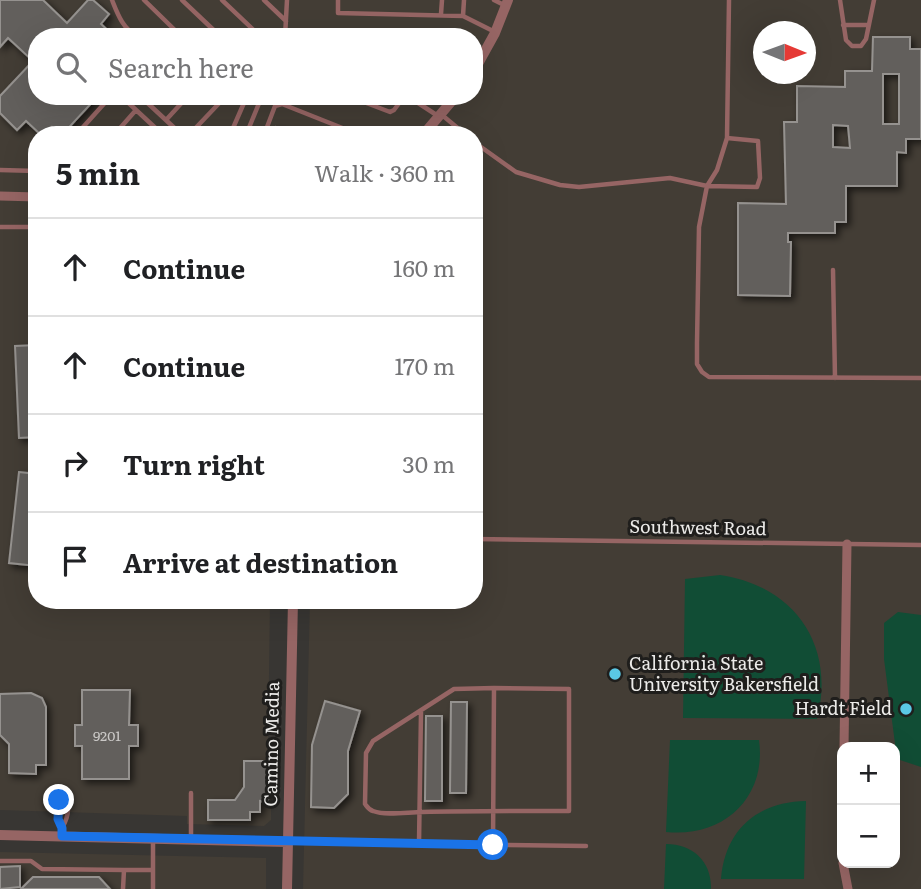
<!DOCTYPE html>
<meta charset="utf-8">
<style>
:root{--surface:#fff;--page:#f2f2f2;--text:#202124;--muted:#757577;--line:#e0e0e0}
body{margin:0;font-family:Literata,serif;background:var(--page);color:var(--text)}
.controls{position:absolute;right:21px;bottom:21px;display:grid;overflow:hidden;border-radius:14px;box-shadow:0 7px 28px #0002}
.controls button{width:63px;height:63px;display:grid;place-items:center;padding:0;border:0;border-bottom:2px solid var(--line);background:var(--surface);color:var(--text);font:35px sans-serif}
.compass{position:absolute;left:753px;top:21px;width:63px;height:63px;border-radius:50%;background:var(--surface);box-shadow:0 7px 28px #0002;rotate:91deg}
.stop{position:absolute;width:21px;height:21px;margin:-16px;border:5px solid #1a73e8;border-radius:50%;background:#fff}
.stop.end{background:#1a73e8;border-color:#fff;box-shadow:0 2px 7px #0008}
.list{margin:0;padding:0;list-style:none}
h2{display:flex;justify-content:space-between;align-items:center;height:91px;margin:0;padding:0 28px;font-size:30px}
h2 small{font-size:23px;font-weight:400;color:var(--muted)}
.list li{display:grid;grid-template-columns:46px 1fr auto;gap:21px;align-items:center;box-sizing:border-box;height:98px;padding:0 28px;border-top:2px solid var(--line)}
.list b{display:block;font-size:26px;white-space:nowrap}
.list em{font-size:23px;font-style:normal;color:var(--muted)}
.icon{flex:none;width:38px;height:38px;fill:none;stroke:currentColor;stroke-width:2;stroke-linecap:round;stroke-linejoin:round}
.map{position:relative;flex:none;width:921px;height:889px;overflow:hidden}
.search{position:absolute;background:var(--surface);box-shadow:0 7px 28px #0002;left:28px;top:28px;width:455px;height:77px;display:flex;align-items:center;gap:18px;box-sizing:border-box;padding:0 24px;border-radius:28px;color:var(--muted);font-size:26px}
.panel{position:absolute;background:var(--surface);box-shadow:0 7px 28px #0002;left:28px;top:126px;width:455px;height:483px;border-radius:28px}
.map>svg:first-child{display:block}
.built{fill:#433d35;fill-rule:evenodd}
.green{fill:#114d35}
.building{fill:#625f5c;stroke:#95928f;stroke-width:2;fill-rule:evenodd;filter:url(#shadow)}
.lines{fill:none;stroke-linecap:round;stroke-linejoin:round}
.service{stroke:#966564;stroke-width:4.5}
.minor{stroke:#966564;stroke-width:9}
.tertiary{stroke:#966564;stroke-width:10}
.route{stroke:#1a73e8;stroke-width:9}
.poi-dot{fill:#5ac8e5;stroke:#1f1e1c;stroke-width:2.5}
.labels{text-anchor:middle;stroke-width:6;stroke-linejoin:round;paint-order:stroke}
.number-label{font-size:14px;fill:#cac8c6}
.street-label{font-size:18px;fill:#ecebe9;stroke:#1f1e1c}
.poi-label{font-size:18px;fill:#ecebe9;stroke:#1f1e1c;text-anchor:start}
</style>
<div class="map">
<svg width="921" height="889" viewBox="0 0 921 889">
<defs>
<filter id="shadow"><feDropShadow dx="3.5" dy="3.5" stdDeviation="3.5" flood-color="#0009"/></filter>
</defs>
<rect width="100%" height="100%" fill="#383633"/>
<path class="built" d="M0 0H921V889H303L310 600H474V135H37V600H270L268 748 271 756V820L264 826 187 824V816L0 810ZM764 32H806V74H764ZM37 37H474V96H37ZM842 747H895V863H842Z
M0 852 266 858V889H0Z"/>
<path class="green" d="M720 575C795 586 836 646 817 719L683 718 685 579Z
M898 612 921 615V767L897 759 884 659V623Z
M670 740H759C767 798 723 838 666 832Z
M806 801 804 879H721C725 830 757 802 806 801Z
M666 844C693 844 712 862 711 889H664Z"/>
<path class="building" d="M0 0H43L67 23 88 0H93L109 14 101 24 115 37H37V96H98L62 135 52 127 45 135H41L26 121 17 130 0 113V96L33 61 8 38 0 47Z
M873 37H910V49H921V139H906V153L897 152V186H846V222H835V233H788V242H791L790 296 738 295V203L786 204 784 122H797V86L845 87V71H872ZM883 74H899V124H883ZM833 125 848 126 850 148 833 147Z
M276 127 294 135H273Z
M37 345V437L19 438 15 346Z
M19 472 37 474V566L9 563Z
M82 690H130L129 725H138V746H129V779H82V746H75V725H82Z
M31 693 42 698 46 707V765H36V774L9 773V744L0 735V694Z
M325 701 360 711 348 751V794L334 808 311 807 312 745Z
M451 702H467L466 793H450Z
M426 716H442V801H425Z
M244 761H269L268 802 260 801V812H250V820H208V800H235L244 787Z
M20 866V887L0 889V867Z
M33 877H99L110 889H21Z"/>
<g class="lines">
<path class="service" d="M112 0C118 15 123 29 138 37
M144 0 182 37
M182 0 221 37
M222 0 261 37
M264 0 286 21
M338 0V13L463 16 495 32
M494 0 506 6
M840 0 846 40 852 46H861L866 39 874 0
M441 14 442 0
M463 16 464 0
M843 25H869
M285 37 287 0
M121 96 163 135
M140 96 182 135
M348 96 390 112 394 110 403 98 409 97 438 116
M146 102 151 96
M442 115 466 135
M166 120 188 96
M76 135 111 96
M114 135 136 110
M189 135 226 96
M230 135 247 96
M246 135 262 96
M264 135 275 106 282 104 360 135
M727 138 758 141 760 178 757 187 707 186 699 227 697 343V364L702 372 709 377 921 378
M474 142 516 172 560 185 579 187 670 178 707 186 717 170 727 138 729 0
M0 170 37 171
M0 227H37
M833 270 835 378
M474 539 921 545
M191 793V838
M62 835V828L58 819 59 800 64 796C71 807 68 818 62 828
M288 842 586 846
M419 844 421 712
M493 845 494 688 454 689 373 741 366 753 365 804C368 808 369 810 373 811 386 816 408 812 422 812 471 811 520 811 569 811V689L494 688
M0 861H31L42 869 124 870 123 889
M124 870H153
M153 889V841"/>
<path class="minor" d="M0 196 37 197
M844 747 847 544
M843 863 848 889"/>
<path class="tertiary" d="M474 71 495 33 508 0
M423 135 456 96
M0 835 288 842
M287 889 293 600"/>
</g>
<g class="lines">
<path class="route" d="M59 800 58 819 62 828V836L493 845"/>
</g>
<g class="poi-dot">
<circle cx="615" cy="674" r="7"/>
<circle cx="906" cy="709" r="7"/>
</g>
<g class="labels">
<g class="number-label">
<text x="107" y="741">9201</text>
</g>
<g class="street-label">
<text transform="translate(698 528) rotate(1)" y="6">Southwest Road</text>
<text transform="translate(272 744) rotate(-89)" y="6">Camino Media</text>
</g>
<g class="poi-label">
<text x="629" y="670">California State<tspan x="629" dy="21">University Bakersfield</tspan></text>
<text x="892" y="715" text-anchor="end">Hardt Field</text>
</g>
</g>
</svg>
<div class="controls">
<button>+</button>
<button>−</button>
</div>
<svg class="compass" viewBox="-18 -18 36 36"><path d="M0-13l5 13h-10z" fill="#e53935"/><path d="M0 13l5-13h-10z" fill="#757577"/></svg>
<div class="stop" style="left:493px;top:845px"></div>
<div class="stop end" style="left:59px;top:800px"></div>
<div class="search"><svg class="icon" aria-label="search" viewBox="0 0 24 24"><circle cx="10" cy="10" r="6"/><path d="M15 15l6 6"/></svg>Search here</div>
<section class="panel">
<h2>5 min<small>Walk · 360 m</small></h2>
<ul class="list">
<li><svg class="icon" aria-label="ahead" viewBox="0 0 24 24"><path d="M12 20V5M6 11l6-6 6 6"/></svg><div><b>Continue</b></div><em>160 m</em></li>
<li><svg class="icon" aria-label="ahead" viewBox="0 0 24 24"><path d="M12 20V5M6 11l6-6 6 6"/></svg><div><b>Continue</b></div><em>170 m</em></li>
<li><svg class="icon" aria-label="right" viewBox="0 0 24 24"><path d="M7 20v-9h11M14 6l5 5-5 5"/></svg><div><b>Turn right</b></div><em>30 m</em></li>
<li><svg class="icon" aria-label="arrive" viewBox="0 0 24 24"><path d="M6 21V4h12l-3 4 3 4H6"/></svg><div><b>Arrive at destination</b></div></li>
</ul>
</section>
</div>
